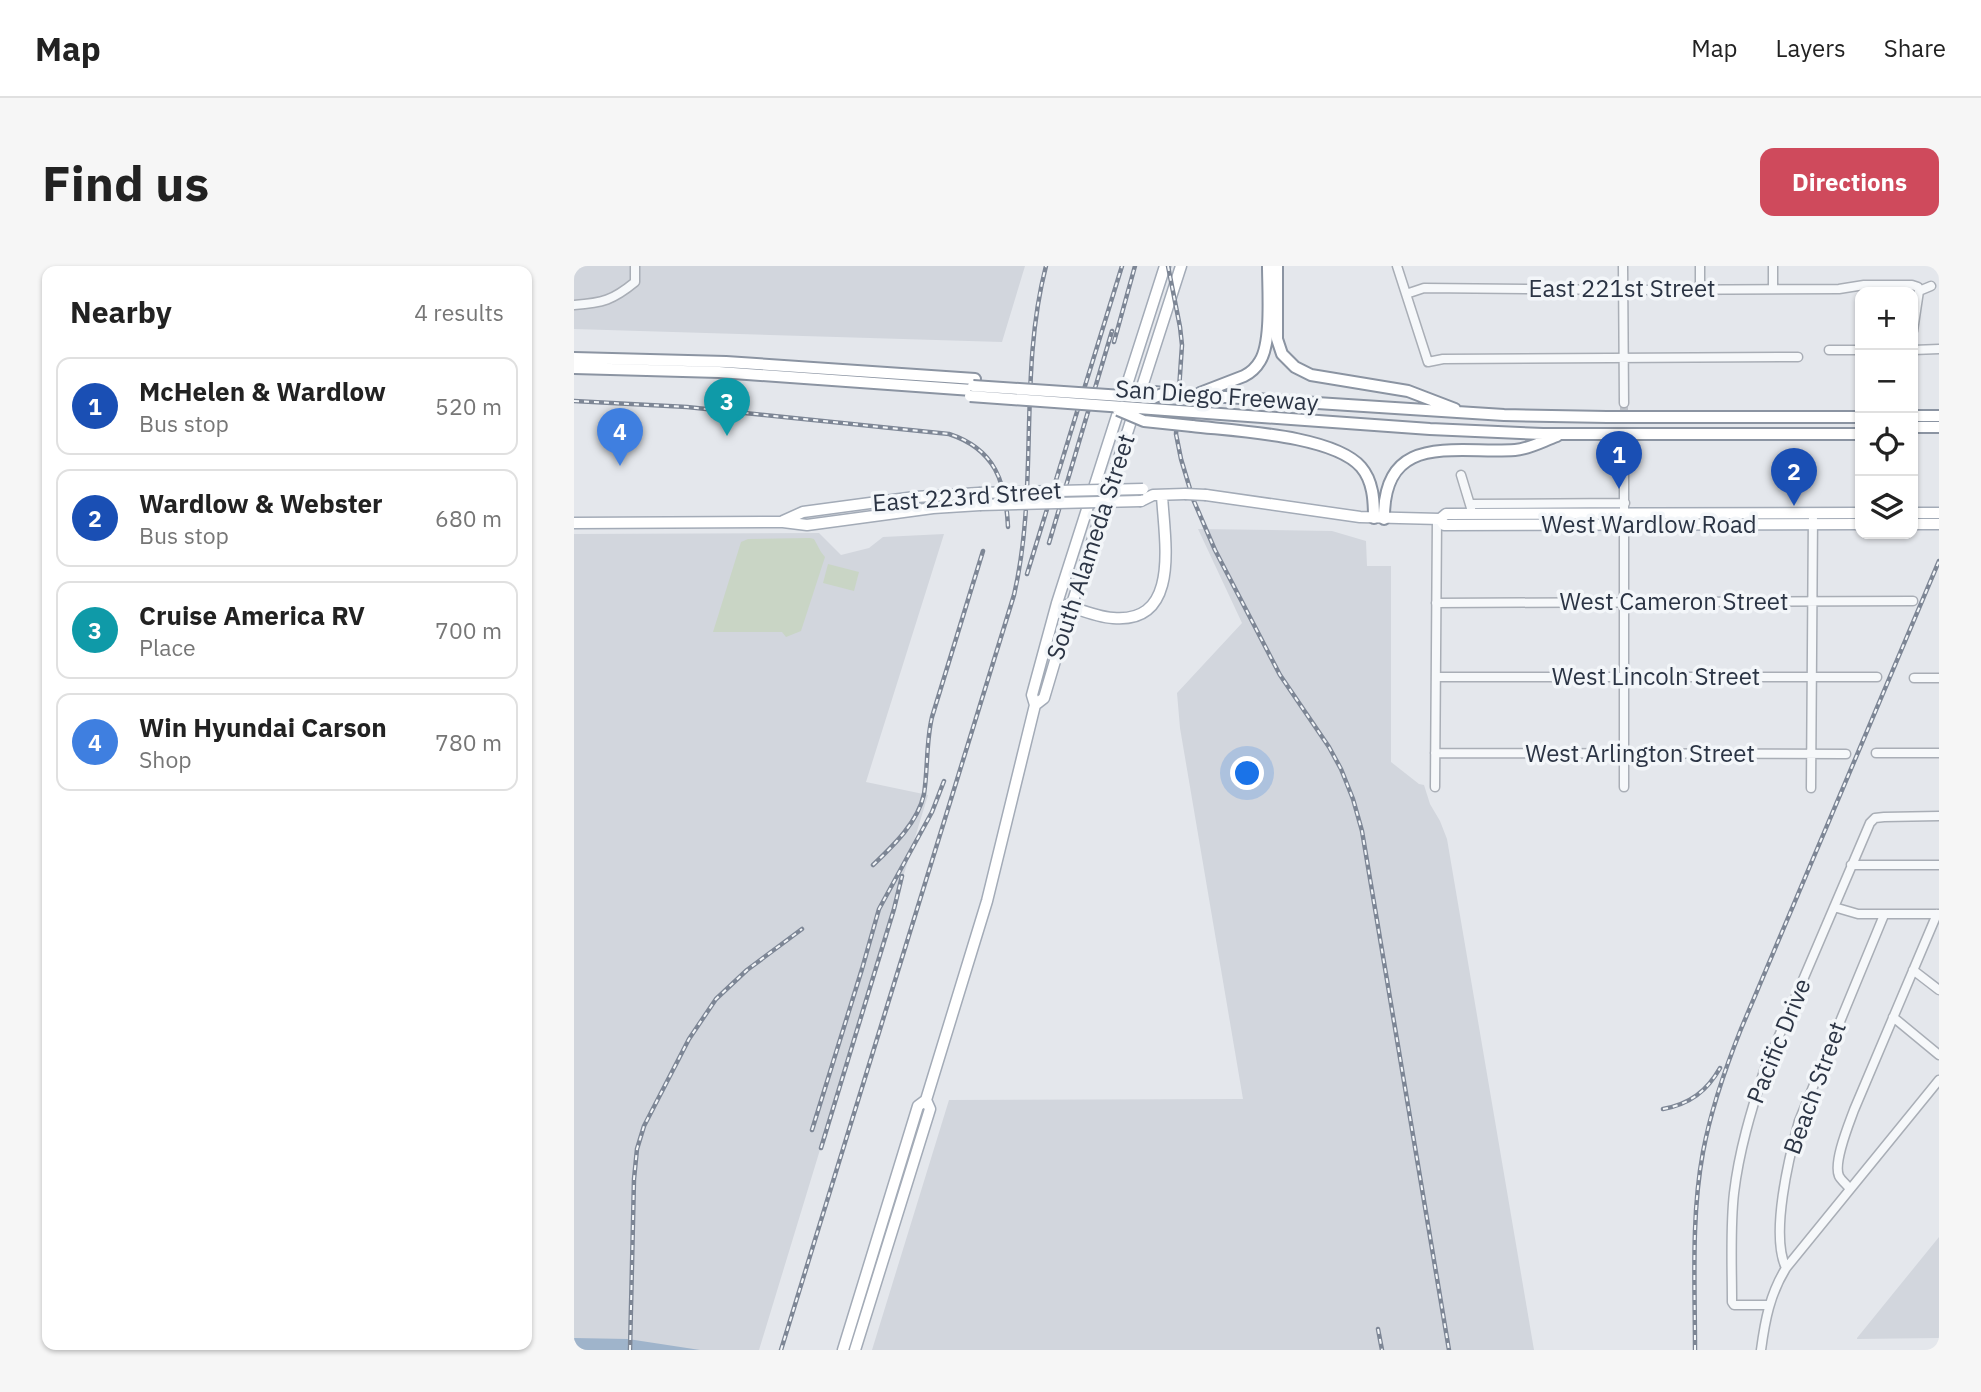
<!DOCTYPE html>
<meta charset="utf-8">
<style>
:root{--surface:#fff;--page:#f6f6f6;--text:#222;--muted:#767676;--line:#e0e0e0;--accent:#cf4a5c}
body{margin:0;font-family:"IBM Plex Sans",sans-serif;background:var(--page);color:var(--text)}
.controls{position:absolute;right:21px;top:21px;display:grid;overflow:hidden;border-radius:14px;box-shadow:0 2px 5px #0004}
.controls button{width:63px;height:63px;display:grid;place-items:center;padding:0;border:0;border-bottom:2px solid var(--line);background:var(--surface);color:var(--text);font:35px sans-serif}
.you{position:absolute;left:674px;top:508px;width:24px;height:24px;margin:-18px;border:5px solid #fff;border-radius:50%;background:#1a73e8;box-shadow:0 0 0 10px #1a73e833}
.badge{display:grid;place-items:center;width:46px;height:46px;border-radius:50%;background:var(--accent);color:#fff;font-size:23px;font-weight:700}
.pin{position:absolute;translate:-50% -58px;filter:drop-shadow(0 2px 4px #0008)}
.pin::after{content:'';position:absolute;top:37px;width:24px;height:21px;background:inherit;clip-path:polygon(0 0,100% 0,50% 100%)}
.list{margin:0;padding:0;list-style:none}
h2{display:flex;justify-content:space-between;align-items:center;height:91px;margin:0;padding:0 28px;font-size:30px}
h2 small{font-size:23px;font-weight:400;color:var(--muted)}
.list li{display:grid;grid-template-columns:46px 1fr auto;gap:21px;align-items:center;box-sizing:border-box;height:98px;margin:0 14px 14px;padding:0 14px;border:2px solid var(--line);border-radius:14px}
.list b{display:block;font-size:26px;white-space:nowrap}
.list p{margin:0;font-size:23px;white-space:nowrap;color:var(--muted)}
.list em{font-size:23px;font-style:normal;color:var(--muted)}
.icon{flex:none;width:38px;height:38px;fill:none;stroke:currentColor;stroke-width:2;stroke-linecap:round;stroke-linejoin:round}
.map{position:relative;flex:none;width:1365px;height:1084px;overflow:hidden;border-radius:14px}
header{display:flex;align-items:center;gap:42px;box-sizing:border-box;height:98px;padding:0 35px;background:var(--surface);border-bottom:2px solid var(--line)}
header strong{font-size:33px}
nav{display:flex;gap:38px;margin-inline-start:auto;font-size:24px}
.intro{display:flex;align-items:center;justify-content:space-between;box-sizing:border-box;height:168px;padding:0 42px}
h1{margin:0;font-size:49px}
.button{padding:18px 32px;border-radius:14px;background:var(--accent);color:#fff;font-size:24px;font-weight:700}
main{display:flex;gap:42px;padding:0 42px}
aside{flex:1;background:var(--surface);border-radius:14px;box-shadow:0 2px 5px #0004}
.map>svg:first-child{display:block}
.built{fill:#d2d6dd}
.green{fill:#c9d5c5}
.water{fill:#9fb4cb}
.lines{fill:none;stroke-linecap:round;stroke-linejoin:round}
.minor-tunnel{stroke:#bfc3ca;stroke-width:8;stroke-dasharray:8 4;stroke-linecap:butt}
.minor-casing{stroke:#a9aeb6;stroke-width:11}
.major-casing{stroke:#a3abb7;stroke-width:13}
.highway-casing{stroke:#8b94a2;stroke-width:14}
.minor{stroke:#f6f8fa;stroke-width:8}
.major{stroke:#fff;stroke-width:10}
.highway{stroke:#fff;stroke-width:10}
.rail-casing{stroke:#7d8695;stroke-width:4.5}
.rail{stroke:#f3f6f9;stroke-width:2;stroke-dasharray:5;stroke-linecap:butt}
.major-bridge-casing{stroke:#a3abb7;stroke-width:13;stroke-linecap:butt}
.highway-bridge-casing{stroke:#8b94a2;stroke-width:14;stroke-linecap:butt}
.major-bridge{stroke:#fff;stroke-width:10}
.highway-bridge{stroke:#fff;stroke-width:10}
.labels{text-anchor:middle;stroke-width:7;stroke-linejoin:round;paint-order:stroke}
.street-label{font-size:24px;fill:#2b3444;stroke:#f3f6f9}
</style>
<header>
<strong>Map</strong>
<nav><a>Map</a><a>Layers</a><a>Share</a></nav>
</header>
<div class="intro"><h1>Find us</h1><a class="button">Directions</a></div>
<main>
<aside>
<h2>Nearby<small>4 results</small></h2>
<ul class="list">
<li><span class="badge" style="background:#1a4fb4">1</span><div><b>McHelen &amp; Wardlow</b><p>Bus stop</p></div><em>520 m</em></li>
<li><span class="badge" style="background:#1a4fb4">2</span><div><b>Wardlow &amp; Webster</b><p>Bus stop</p></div><em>680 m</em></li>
<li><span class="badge" style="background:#0f9aa8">3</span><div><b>Cruise America RV</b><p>Place</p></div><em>700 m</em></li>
<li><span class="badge" style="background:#3f7fe0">4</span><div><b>Win Hyundai Carson</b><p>Shop</p></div><em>780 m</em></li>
</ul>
</aside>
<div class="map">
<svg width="1365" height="1084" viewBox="0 0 1365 1084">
<rect width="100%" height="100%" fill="#e4e7ec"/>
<path class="built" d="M0 0H451L428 76 0 63Z
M624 263 758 265 792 275 793 300H817V496L845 518 850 519 856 538 866 555 873 573 960 1084H298L375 834 669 833 606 462 603 427 668 357Z
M245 267 267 289 295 282 309 271 370 268 292 516 354 529 185 1084H0V268Z
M1365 971V1072L1283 1073V1072Z"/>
<path class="green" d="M236 272 240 273 247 286 251 291 227 365 212 371 208 366H139L167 276 174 273Z
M254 298 285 306 280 325 249 317Z"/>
<path class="water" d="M0 1072 54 1073 126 1084H0Z"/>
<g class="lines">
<path class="minor-tunnel" d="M1050 137V186"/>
<g class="minor-casing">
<path id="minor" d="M823 0 854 96 869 93 1224 91
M1049 0 1050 137
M1126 0V24
M1199 22V0
M1345 25 1357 20
M832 28 850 22 1050 24 1265 23 1290 19H1338L1344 21 1345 25
M0 39C29 37 39 34 61 16V0
M1339 65 1345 25
M1255 84H1286
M1339 84 1365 83
M887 209 897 242
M897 238 1051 237
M862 337 1339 335
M862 411H1303
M1340 412H1365
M861 487 1272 488
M1302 487H1365
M861 521 863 253
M1050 521V186
M1237 522 1239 247
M1277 599H1365
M1260 641 1284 648H1365
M1339 704 1365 724
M1319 751 1365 789
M1276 923C1273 919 1267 914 1265 910 1259 896 1275 858 1280 844L1363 648
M1212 1002C1196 969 1215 891 1225 855L1310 649
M1194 1039H1160L1158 1036C1158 1000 1156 962 1160 927 1165 885 1177 845 1190 805L1296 557 1301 552 1310 551 1365 550
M1187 1084C1191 1054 1196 1028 1212 1002L1365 814"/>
</g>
<g class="major-casing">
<path id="major" d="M632 229 786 251 866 253 872 248 1286 247
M567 235 579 229 611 228
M1339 247H1365
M866 253 870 259 1286 258
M209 255 229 246 341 231 405 227
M0 257 209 256 233 259 359 242 406 239
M1339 258H1365
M492 339C507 344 523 351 539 352 608 358 590 272 588 229
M461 439 470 432 497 341 607 0
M269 1084 344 840 352 834 413 635 461 439 458 429 483 337 591 0
M281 1084 356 843 352 834"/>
</g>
<g class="highway-casing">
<path id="highway" d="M703 0V73L708 88 721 101 737 109 834 125 881 143
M0 92 152 96 401 113
M0 102 145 106 398 124
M569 125 591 127
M626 127 670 110C676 107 682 102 686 95 698 76 694 24 694 0
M620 129 930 149 1033 151H1286
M619 146 856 163 969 168H1286
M1339 150H1365
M618 160C660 165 759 169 787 201 799 215 800 234 800 252
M1339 161H1365
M810 253C809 165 881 188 941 184 955 183 969 175 983 170"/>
</g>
<use href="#minor" class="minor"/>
<use href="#major" class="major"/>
<use href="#highway" class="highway"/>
<g class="rail-casing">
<path id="rail" d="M594 0 606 61 608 79 602 168 607 193 619 233 641 284 706 409 755 481 767 503 779 533 788 565 875 1084
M540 76 561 0
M0 135 113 141 375 168C421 183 432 216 434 261
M475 277 538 65
M453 308 548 0
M299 599C320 579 344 556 350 528 354 502 352 476 358 451L409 285
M1089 843C1116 838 1133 825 1146 802
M238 864 288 703 305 643 358 546 370 515
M247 882 320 643 328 610
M804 1063 808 1084
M56 1084 60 913 63 883 70 860 115 773 142 733 173 704 228 663
M207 1084 440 329C465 221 444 108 472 0
M1121 1084C1121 1018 1117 951 1129 886 1137 843 1151 803 1167 763L1365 295"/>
</g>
<use href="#rail" class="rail"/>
<g class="major-bridge-casing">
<path id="major-bridge" d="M405 227 569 223
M611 228 632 229
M406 239 567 235"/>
</g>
<g class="highway-bridge-casing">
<path id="highway-bridge" d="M399 120 578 132 591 127 620 129
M396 130 619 146
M544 144 570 155 618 160"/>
</g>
<use href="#major-bridge" class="major-bridge"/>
<use href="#highway-bridge" class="highway-bridge"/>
</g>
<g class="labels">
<g class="street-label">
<text x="1048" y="31">East 221st Street</text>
<text transform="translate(643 130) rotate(4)" y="8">San Diego Freeway</text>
<text transform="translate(393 231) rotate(-4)" y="8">East 223rd Street</text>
<text x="1075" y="267">West Wardlow Road</text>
<text transform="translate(517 281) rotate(-72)" y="8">South Alameda Street</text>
<text x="1100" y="344">West Cameron Street</text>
<text x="1082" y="419">West Lincoln Street</text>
<text x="1066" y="496">West Arlington Street</text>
<text transform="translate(1205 775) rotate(-68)" y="8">Pacific Drive</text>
<text transform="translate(1241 822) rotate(-70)" y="8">Beach Street</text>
</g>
</g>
</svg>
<div class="controls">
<button>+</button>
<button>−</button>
<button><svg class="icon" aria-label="locate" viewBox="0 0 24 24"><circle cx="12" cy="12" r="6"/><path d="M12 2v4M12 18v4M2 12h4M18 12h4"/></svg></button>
<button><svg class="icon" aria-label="layers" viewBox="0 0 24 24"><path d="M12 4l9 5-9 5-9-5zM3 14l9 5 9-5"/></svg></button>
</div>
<div class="you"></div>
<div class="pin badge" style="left:1045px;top:223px;background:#1a4fb4">1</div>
<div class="pin badge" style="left:1220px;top:240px;background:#1a4fb4">2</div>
<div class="pin badge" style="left:153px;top:170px;background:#0f9aa8">3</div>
<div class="pin badge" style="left:46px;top:200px;background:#3f7fe0">4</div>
</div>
</main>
